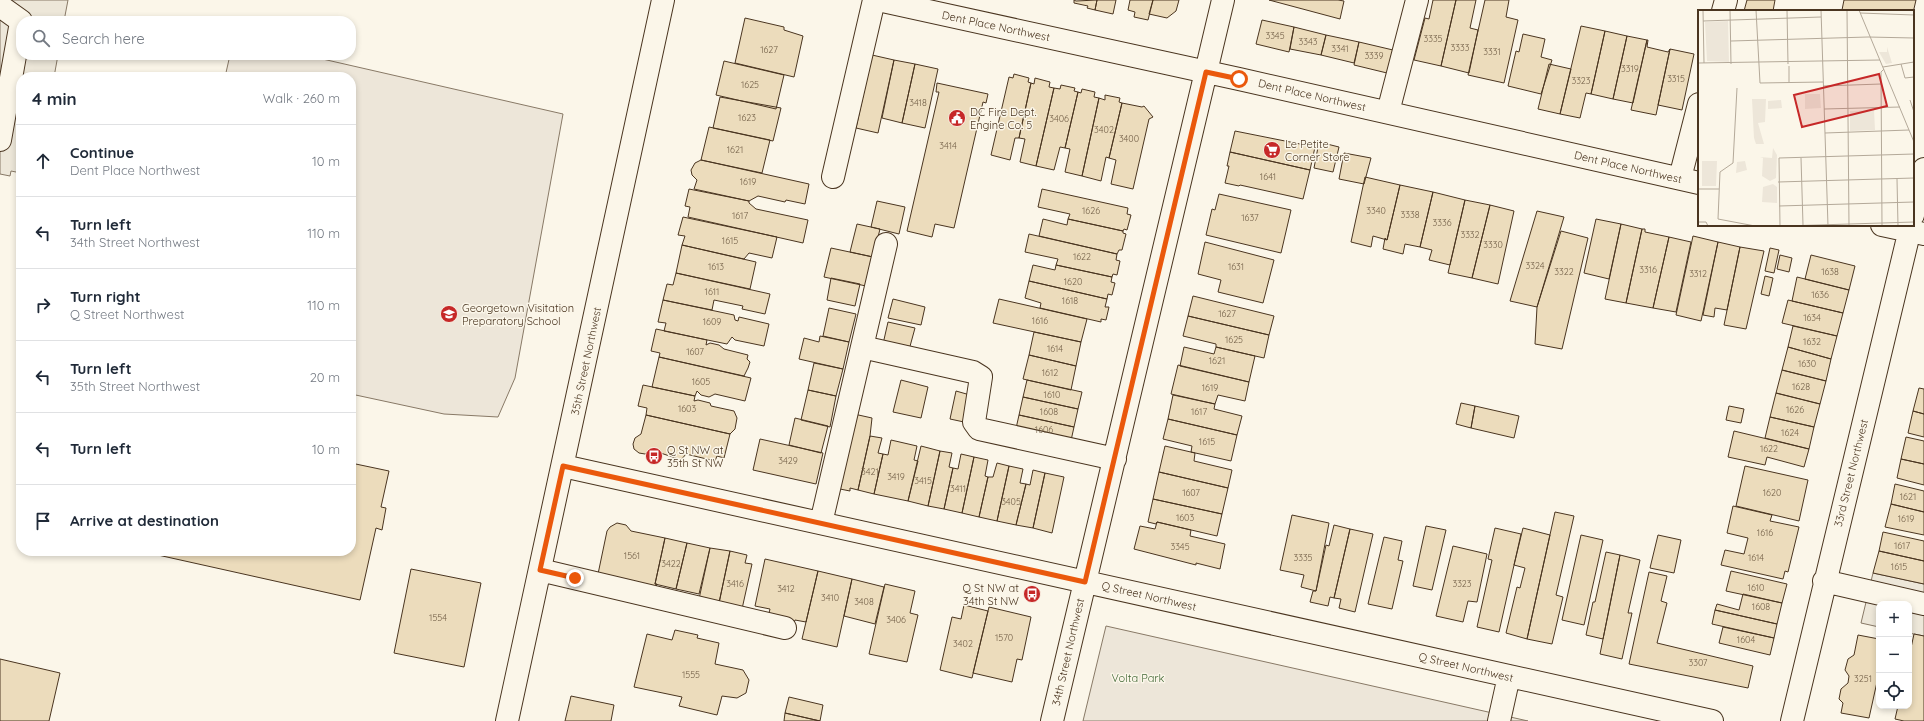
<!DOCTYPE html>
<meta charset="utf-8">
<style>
:root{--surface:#fff;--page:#f2f2f3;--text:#1f2937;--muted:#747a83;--line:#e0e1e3}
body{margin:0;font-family:Quicksand,sans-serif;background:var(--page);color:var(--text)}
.controls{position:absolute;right:12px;bottom:12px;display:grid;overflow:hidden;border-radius:8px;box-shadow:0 2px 6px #0003}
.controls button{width:36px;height:36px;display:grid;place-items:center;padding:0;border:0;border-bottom:1px solid var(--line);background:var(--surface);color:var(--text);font:20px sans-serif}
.stop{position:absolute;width:12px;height:12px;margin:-9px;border:3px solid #ea580c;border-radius:50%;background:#fff}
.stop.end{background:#ea580c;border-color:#fff;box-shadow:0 1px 4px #0008}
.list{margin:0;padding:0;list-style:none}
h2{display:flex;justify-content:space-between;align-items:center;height:52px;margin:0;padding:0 16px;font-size:17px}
h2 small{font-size:13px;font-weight:400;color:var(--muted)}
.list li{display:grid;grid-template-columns:26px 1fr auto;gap:12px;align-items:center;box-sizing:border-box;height:72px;padding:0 16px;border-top:1px solid var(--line)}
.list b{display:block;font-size:15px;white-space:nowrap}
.list p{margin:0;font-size:13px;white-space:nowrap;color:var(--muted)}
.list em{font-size:13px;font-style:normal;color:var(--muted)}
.icon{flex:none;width:22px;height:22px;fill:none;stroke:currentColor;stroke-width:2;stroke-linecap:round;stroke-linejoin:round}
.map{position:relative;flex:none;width:1924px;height:721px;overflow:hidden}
.search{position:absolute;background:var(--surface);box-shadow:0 2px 6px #0003;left:16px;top:16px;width:340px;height:44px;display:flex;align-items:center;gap:10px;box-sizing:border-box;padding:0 14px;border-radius:16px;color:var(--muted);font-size:15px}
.panel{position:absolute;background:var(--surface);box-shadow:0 2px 6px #0003;left:16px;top:72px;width:340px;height:484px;border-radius:16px}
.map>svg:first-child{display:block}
.green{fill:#ede6d9;stroke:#887966}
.parking{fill:#ede7d9;stroke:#887966}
.building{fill:#ecdcbc;stroke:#4a3520}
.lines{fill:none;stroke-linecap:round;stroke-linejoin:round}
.minor-casing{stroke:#4a3520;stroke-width:24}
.minor{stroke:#fbf6e9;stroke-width:22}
.route{stroke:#ea580c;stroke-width:5}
.labels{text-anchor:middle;stroke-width:3;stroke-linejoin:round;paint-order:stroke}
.number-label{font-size:9px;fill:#725f47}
.street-label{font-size:11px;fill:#4a3520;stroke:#fbf6e9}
.poi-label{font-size:11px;fill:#4a3520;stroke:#fbf6e9;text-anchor:start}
.park-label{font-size:11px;fill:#436837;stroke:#fbf6e9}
.inset-road{fill:none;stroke:#b4a999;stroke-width:1}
.view{fill:#c62828;fill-opacity:0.15;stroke:#c62828;stroke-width:2}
.inset-edge{fill:none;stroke:#4a3520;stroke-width:2}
</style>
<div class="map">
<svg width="1924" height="721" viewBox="0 0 1924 721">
<rect width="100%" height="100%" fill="#fbf6e9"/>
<path class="green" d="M230 55H305L563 114 515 378 498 417 444 414 351 394V77H225Z
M1106 626 1528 721H1083Z"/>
<path class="parking" d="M0 0H68L64 21H21V55H58L54 77H21V173L11 171 10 176 0 174Z
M1873 573 1924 584V636L1909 633V604H1879V627L1861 623Z"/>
<path class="building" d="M1074 0 1076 1 1097 0 1095 10 1087 8 1088 6 1074 3Z
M1097 0H1116L1113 14 1095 10Z
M1130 0H1153L1148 20 1134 17 1135 12 1128 10Z
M1153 0H1179L1176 11 1167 18 1149 14Z
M1269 0H1338L1344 1 1340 19Z
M1433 0H1456L1441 66 1414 60 1425 18 1429 19Z
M1456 0H1476L1470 28 1478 30 1469 73 1441 66Z
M1485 0H1509L1506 17 1518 20 1504 83 1468 75Z
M1747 0H1775L1773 11H1744Z
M1844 0H1916L1913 13V11H1845L1842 10Z
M745 18 784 27V30L803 36 794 77 735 63Z
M1262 20 1294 27 1289 52 1256 44Z
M1581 26 1605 31 1591 94 1586 93 1580 118 1560 114Z
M1294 27 1326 35 1321 55 1290 49Z
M1605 31 1627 36 1613 99 1591 94Z
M1523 34 1545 39 1541 57 1552 60 1541 94 1508 86 1516 51 1519 52Z
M1326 35 1359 42 1354 63 1321 55Z
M1627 36 1647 40 1633 103 1613 99Z
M1647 40H1648L1647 47 1668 52 1670 49 1656 115 1631 110Z
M1359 42 1393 50 1387 73 1354 65Z
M1670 49 1694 54 1682 110 1658 105Z
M872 55 894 60 878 133 856 128Z
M894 60 915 64 902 123 882 118Z
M724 61 784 75 776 109 716 95Z
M915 64 938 69 925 128 902 123Z
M1549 64 1571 69 1560 114 1538 109Z
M1014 74 1029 78 1028 82 1031 83 1019 138H1015L1010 160 991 155 1009 77 1013 78Z
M1035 78 1050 82 1049 87 1054 88 1036 166 1020 162 1025 139 1019 138 1031 83 1034 84Z
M937 83 988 94 986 103 983 102 954 228 935 224 932 237 907 231 939 92H936Z
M1061 85 1075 88 1074 91 1078 92 1065 148 1060 147 1054 170 1036 166 1054 88 1060 89Z
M1082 89 1095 92 1094 97 1099 98 1082 176 1065 172 1070 149 1065 148 1078 92 1081 93Z
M1105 95 1120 98 1119 102 1122 103 1109 158 1106 157 1101 181 1082 176 1099 98 1105 100Z
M720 97 781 108 773 141 713 128Z
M1122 103 1142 107 1144 106 1153 117 1149 119 1133 189 1111 184 1116 160 1109 158Z
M709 127 770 140 762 173 701 160Z
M1235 131 1315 147 1310 170 1230 152Z
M1319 142 1339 147 1333 172 1314 168Z
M1230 152 1310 170 1303 199 1240 185 1239 186 1225 183 1229 166H1227Z
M1344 153 1371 158 1364 184 1339 179Z
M701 160 809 184 805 204 786 200 785 202 758 196 749 201 694 189 697 180 692 175 691 170 695 163Z
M1365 177 1400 185 1387 240 1373 236 1371 247 1351 242Z
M1400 185 1433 192 1420 247 1405 244 1403 254 1383 249 1385 238 1387 240Z
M689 189 749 201V203L756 209 808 220 803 243 688 217 690 207 685 206Z
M1042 189 1128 208 1127 214 1131 215 1127 230 1124 229 1123 231 1068 219 1070 214 1038 207Z
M1433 192 1465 200 1450 265 1429 260 1432 250 1420 247Z
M1219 194 1291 210 1281 253 1206 235 1212 209 1215 210Z
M1465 200 1490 205 1472 278 1448 273Z
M877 201 905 207 899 234 871 227Z
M1490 205 1514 211 1498 284 1472 278Z
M1537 211 1564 217 1537 307 1510 301Z
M683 217 777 237 772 258 749 253 744 259 682 245 685 236 678 235Z
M1043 219 1067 225 1068 219 1123 231V233L1126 234 1122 250H1119L1117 254 1039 236Z
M1596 219 1621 224 1609 279 1584 273Z
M857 224 880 229 873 257 850 252Z
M1621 224 1642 229 1626 303 1605 299Z
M1642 229H1645V232L1669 237 1653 308 1626 303Z
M1561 231 1588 238 1562 349 1535 344 1537 307Z
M1029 234 1117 254 1116 260 1120 261 1117 275 1113 274 1112 277 1056 265 1058 259 1025 252Z
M1693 236 1718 242 1701 321 1676 315Z
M1669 237 1691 242 1676 312 1653 308Z
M1205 242 1274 260 1263 303 1218 292 1221 280 1198 274Z
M1718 242 1740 247 1727 310 1715 308 1714 317 1703 315Z
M682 245 756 262 750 289 676 273Z
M1740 247 1764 251 1746 329 1724 325Z
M831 248 873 257 866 286 824 277Z
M1770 248 1779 250 1774 273 1765 271Z
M1780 255 1792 258 1789 272 1777 269Z
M1811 255 1855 266 1849 290 1805 279Z
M1033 265 1055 270 1056 265 1112 277 1111 282 1115 283 1112 295 1108 294 1107 299 1029 281Z
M676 273 770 294 765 314 742 309 743 306 714 300 712 310 663 300 667 284 673 285Z
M1765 276 1773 278 1769 296 1761 294Z
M1797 277 1849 290 1843 313 1792 301Z
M831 278 860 284 855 306 827 300Z
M1029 281 1107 299 1105 307H1109L1106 320 1101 319V322L1040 308 1041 303 1025 298Z
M1193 296 1274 316 1269 335 1188 316Z
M893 299 925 307 921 325 888 318Z
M999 299 1087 319 1081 342 993 323Z
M663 300 734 315 735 320 738 321 739 317 769 324 764 346 735 340 732 337 727 344 664 331 666 323 658 322Z
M1788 300 1843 313 1837 336 1782 323Z
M829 308 856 314 849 342 823 336Z
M1188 316 1269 335 1264 358 1216 347V344L1183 336Z
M888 322 915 328 909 350 883 344Z
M1793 326 1837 336 1831 359 1788 347Z
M656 329 707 340 706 345 710 343 719 345 724 349 748 355 747 359 750 362 748 368 744 376 659 357 660 353 651 351Z
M1034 332 1081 342 1076 366 1029 355Z
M820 336 849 342 843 369 799 359 804 338 819 342Z
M1184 347 1214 354 1216 347 1255 356 1249 382 1180 366Z
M1788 347 1831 359 1826 381 1782 370Z
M1029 355 1076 366 1071 390 1023 379Z
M659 357 751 378 745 401 715 394 709 397 701 395 697 391 695 396 652 387Z
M814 363 843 369 836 396 808 390Z
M1178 365 1249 382 1245 401 1218 395 1215 404 1171 394Z
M1782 370 1826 381 1820 404 1776 393Z
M901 380 928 387 921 418 893 412Z
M1027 380 1082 392 1078 409 1023 397Z
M643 385 695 396 694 401 698 400 710 403 711 406 734 411 737 418 735 429 730 434 646 415 647 408 638 406Z
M1919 388 1924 389V414L1913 411Z
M808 390 836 396 830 427 801 420Z
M956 391 970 395 964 422 950 419Z
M1776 393 1820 404 1814 427 1770 417Z
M1173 395 1215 404 1214 409 1242 416 1237 435 1168 419Z
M1023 397 1078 409 1074 427 1019 415Z
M1461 403 1475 406 1471 428 1456 424Z
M1475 406 1519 416 1514 438 1471 428Z
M1729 406 1744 409 1741 423 1726 420Z
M1913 411 1924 414V437L1908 433Z
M854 414 872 418 870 436 858 490 850 488V491L840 489Z
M646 415 730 434 724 458 717 456 715 461 686 454 681 460 652 450 645 454 639 453 634 449 633 444 635 438 641 434Z
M1019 415 1074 427 1070 445 1015 433Z
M1770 417 1814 427 1809 449 1765 438Z
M795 418 828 426 821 453 789 445Z
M1168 419 1237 435 1231 461 1191 452 1192 446 1163 439Z
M1734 431 1809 449 1804 467 1767 457 1765 465 1728 457Z
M870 436 882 438 878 453 883 454 874 494 858 490Z
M1906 437 1924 441V464L1901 459Z
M760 439 823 453 816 484 753 470Z
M891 440 917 446 914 460 918 461 908 501 874 494 883 454 888 455Z
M921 446 940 451 928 506 908 501Z
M1165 446 1195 453 1194 461 1232 470 1228 488 1159 472Z
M940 451 952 453 949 467 953 468 944 509 928 506Z
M961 454 974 457 962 513 944 509 953 468 958 469Z
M974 457 988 460 985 476 988 477 979 517 962 513Z
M1901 459 1924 464V485L1897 478Z
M351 463 389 471 381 507 386 508 382 530 376 528 360 600 140 551H351Z
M997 463 1009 466 997 521 979 517 988 477H993Z
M1009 466 1023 469 1020 483 1026 484 1016 525 997 521Z
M1745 466 1808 480 1799 521 1736 506Z
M1033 470 1045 473 1033 528 1016 525 1026 484 1030 485Z
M1159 472 1228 488 1222 514 1153 499Z
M1045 473 1064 477 1052 533 1033 528Z
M1895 484 1924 491V512L1891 504Z
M1153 499 1222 514 1217 536 1157 522 1156 524 1148 522Z
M1891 504 1924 512V535L1885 527Z
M1733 506 1772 515 1770 521 1799 527 1788 572 1785 571 1783 579 1721 565 1725 550 1744 554 1748 538 1727 533Z
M1555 512 1574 516 1556 595 1563 597 1552 644 1527 639Z
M1292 515 1329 523 1316 591 1301 587 1304 575 1280 570Z
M1157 522 1191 530 1190 536 1225 544 1220 569 1196 563V565L1134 549 1140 526 1155 529Z
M617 523 626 525 631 531 665 538 655 584H657L656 587 598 574 607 531 610 527Z
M1334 525 1350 529 1334 598 1330 597 1328 606 1310 602 1313 591H1316L1326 545 1329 546Z
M1426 526 1446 530 1432 590 1413 586Z
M1495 528 1521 534 1499 632 1477 627 1492 560 1488 559Z
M1523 528 1550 535 1527 639 1506 633 1517 587 1520 588 1525 568 1514 565Z
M1350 529 1373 534 1355 612 1339 608 1341 599 1334 598Z
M1883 532 1924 541V561L1879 551Z
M1581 535 1603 540 1584 625 1562 620Z
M1658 535 1681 540 1674 573 1650 568Z
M1384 537 1402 541 1398 560 1403 561 1392 609 1368 604Z
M665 538 687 543 676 589 655 584Z
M687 543 710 548 699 594 676 589Z
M1453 546 1487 554 1477 602 1468 601 1463 622 1436 616Z
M710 548 730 551 719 603 699 599Z
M730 551 747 555 745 563 752 564 742 609 719 603Z
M1879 551 1924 561V584L1873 573Z
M1606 552 1620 555 1603 639 1586 635 1593 602H1595Z
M1620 555 1640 560 1628 613H1632L1622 659 1600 654Z
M765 559 818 571 806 622 795 620 794 623 768 617 770 609 755 606Z
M411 569 481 583 464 667 394 653Z
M818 571 852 579 837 647 802 639Z
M1731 571 1787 584 1782 603 1726 591Z
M1649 572 1667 576 1661 601 1667 603 1657 643 1753 666 1748 688 1629 664Z
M852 579 884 587 875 624 844 616Z
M885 584 915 591 910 613 918 615 907 662 869 654Z
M1743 594 1782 603 1777 624 1715 610 1717 604 1739 610Z
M964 605 988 611 972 678 940 670 952 617 961 619Z
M989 607 1031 617 1022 660 1017 659 1012 682 973 673Z
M1715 610 1777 624 1774 638 1712 624Z
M1723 627 1774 638 1770 655 1719 643Z
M675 630 698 635 697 638 719 643 715 664 743 670 749 680 746 693 737 698 722 696 717 715 679 706 682 697 634 687 647 634 672 640Z
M1914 634 1924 636V721H1904L1895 719 1898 706H1909V657Z
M1858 635 1879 639V673L1869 718 1841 713 1843 703 1839 699 1841 689 1848 683 1849 676 1845 670 1848 659 1854 655Z
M0 659 60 673 49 721H0Z
M571 696 614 705 611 721H565Z
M789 697 823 705 820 721 785 713Z
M785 713 820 721H784Z"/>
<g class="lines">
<g class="minor-casing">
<path id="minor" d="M878 0 1239 79 1699 183
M0 6 21 21
M1723 11 1726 0
M1388 112 1417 0
M0 140 21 22
M833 177 874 0
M1680 178 1699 104
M1913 215 1924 169
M1882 225 1924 234
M862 347 973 372 981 377 974 422 979 429 1115 459
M563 466 1712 721
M821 523 886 244
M540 570 785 628
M1824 581 1924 604
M507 721 663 0
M1052 721 1223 0
M1499 721 1509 676
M1792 721 1911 225"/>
</g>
<use href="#minor" class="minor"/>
</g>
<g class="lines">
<path class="route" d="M575 578 540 570 563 466 1085 582 1206 72 1239 79"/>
</g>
<defs>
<g id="civic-disc" transform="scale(0.9)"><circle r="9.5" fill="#c62828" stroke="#fbf6e9"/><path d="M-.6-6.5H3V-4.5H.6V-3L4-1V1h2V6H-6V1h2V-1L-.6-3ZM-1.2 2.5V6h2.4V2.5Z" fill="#fff"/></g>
<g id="supermarket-disc" transform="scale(0.9)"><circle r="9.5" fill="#c62828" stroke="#fbf6e9"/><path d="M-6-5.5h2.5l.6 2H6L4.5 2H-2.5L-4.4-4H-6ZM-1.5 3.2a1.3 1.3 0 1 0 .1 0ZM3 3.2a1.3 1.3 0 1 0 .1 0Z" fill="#fff"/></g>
<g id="school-disc" transform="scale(0.9)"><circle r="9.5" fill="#c62828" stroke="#fbf6e9"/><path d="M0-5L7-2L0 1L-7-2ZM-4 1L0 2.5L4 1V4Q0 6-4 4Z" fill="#fff"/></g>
<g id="bus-disc" transform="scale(0.9)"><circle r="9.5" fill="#c62828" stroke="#fbf6e9"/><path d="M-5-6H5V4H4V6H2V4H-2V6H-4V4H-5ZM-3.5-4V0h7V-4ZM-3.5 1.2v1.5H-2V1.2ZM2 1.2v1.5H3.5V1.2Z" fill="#fff"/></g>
</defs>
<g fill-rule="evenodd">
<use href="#civic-disc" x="957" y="118"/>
<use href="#supermarket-disc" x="1272" y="150"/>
<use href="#school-disc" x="449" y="314"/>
<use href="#bus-disc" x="654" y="456"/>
<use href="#bus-disc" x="1032" y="594"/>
</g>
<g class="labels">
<g class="number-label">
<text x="1275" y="39">3345</text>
<text x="1433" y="42">3335</text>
<text x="1308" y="45">3343</text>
<text x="1460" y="51">3333</text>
<text x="1340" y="52">3341</text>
<text x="769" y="53">1627</text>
<text x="1492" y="55">3331</text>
<text x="1374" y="59">3339</text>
<text x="1630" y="72">3319</text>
<text x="1676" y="82">3315</text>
<text x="1581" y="84">3323</text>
<text x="750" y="88">1625</text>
<text x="918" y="106">3418</text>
<text x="747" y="121">1623</text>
<text x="1059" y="122">3406</text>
<text x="1104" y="133">3402</text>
<text x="1129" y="142">3400</text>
<text x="948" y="149">3414</text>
<text x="735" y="153">1621</text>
<text x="1268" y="180">1641</text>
<text x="748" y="185">1619</text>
<text x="1091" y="214">1626</text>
<text x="1376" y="214">3340</text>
<text x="1410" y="218">3338</text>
<text x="740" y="219">1617</text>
<text x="1250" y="221">1637</text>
<text x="1442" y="226">3336</text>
<text x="1470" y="238">3332</text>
<text x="730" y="244">1615</text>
<text x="1493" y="248">3330</text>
<text x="1082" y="260">1622</text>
<text x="1535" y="269">3324</text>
<text x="716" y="270">1613</text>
<text x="1236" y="270">1631</text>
<text x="1648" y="273">3316</text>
<text x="1564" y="275">3322</text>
<text x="1830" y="275">1638</text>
<text x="1698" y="277">3312</text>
<text x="1073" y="285">1620</text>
<text x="712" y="295">1611</text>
<text x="1820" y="298">1636</text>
<text x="1070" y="304">1618</text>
<text x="1227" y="317">1627</text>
<text x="1812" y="321">1634</text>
<text x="1040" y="324">1616</text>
<text x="712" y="325">1609</text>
<text x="1234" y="343">1625</text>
<text x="1812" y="345">1632</text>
<text x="1055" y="352">1614</text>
<text x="695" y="355">1607</text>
<text x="1217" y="364">1621</text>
<text x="1807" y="367">1630</text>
<text x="1050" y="376">1612</text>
<text x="701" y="385">1605</text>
<text x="1801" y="390">1628</text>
<text x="1210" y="391">1619</text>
<text x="1052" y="398">1610</text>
<text x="687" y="412">1603</text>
<text x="1795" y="413">1626</text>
<text x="1049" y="415">1608</text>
<text x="1199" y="415">1617</text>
<text x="1044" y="433">1606</text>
<text x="1790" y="436">1624</text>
<text x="1207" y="445">1615</text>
<text x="1769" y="452">1622</text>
<text x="788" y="464">3429</text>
<text x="870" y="475">3421</text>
<text x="896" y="480">3419</text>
<text x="923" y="484">3415</text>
<text x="958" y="492">3411</text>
<text x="1191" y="496">1607</text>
<text x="1772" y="496">1620</text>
<text x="1908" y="500">1621</text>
<text x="1011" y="505">3405</text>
<text x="1185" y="521">1603</text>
<text x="1906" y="522">1619</text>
<text x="1765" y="536">1616</text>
<text x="1902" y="549">1617</text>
<text x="1180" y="550">3345</text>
<text x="632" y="559">1561</text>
<text x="1303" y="561">3335</text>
<text x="1756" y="561">1614</text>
<text x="671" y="567">3422</text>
<text x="1899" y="570">1615</text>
<text x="735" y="587">3416</text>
<text x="1462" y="587">3323</text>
<text x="1756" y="591">1610</text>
<text x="786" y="592">3412</text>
<text x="830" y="601">3410</text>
<text x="864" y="605">3408</text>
<text x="1761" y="610">1608</text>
<text x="438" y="621">1554</text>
<text x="896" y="623">3406</text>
<text x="1004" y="641">1570</text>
<text x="1746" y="643">1604</text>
<text x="963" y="647">3402</text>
<text x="1698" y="666">3307</text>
<text x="691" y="678">1555</text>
<text x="1863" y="682">3251</text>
</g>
<g class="street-label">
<text transform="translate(996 26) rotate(12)" y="4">Dent Place Northwest</text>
<text transform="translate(1312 95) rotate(13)" y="4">Dent Place Northwest</text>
<text transform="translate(1628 167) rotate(13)" y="4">Dent Place Northwest</text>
<text transform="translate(586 361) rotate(-78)" y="4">35th Street Northwest</text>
<text transform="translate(1851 473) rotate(-76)" y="4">33rd Street Northwest</text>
<text transform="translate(1149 596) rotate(13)" y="4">Q Street Northwest</text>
<text transform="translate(1068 652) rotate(-77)" y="4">34th Street Northwest</text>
<text transform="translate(1466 667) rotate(13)" y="4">Q Street Northwest</text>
</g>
<g class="poi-label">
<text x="970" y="116">DC Fire Dept.<tspan x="970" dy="13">Engine Co. 5</tspan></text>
<text x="1285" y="148">Le Petite<tspan x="1285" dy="13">Corner Store</tspan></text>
<text x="462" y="312">Georgetown Visitation<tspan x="462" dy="13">Preparatory School</tspan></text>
<text x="667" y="454">Q St NW at<tspan x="667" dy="13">35th St NW</tspan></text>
<text x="1019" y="592" text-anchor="end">Q St NW at<tspan x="1019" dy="13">34th St NW</tspan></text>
</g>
<g class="park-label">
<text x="1138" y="682">Volta Park</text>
</g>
</g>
<g transform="translate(1698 10)">
<rect width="216" height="216" fill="#fbf6e9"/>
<path d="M30 11 31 52 9 51 7 12ZM189 37 194 53 188 54 181 42H189ZM107 84H122L123 98 107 99ZM54 89H68L67 112 60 113 66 134H58L56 128ZM83 90 84 98 70 99V91ZM176 100 177 120 152 121V101ZM75 138 79 145 78 168 72 171 64 166 65 148 62 147 74 148ZM4 151H19L18 176H4ZM47 151 49 160 38 163 39 152ZM75 174 79 177V193L64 192 65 177Z" fill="#ede6d9"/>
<path class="inset-road" d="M5 0 6 53M32 0 33 54M58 0 62 73 125 72M89 0 90 54M123 0 130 216M149 0 151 216M161 0 216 132M162 3 216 5M5 11 123 7M33 31 170 27 216 28M0 53 182 50M203 54 207 68 216 67M91 56V72M185 57 216 52M125 76 183 74M39 78 35 153 22 162 20 209 57 216M212 90 216 102M126 99 202 97M127 123 211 120M103 148 105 215M199 169 200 216M80 172 216 168M0 179H21M81 196 216 192M0 212H8L10 216M82 216 81 148 216 144M87 216 216 212M184 216 183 62 186 59"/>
<path class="view" d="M181 64 189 96 104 117 96 85Z"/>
<rect width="216" height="216" class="inset-edge"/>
</g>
</svg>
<div class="controls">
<button>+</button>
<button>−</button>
<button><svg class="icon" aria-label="locate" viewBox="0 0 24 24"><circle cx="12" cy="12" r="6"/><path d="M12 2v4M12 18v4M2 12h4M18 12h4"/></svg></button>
</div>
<div class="stop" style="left:1239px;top:79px"></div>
<div class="stop end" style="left:575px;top:578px"></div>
<div class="search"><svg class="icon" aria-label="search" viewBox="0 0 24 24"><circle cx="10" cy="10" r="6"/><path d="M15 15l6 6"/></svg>Search here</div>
<section class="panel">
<h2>4 min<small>Walk · 260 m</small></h2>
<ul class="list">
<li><svg class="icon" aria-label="ahead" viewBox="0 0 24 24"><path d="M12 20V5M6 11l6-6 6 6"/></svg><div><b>Continue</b><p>Dent Place Northwest</p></div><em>10 m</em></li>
<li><svg class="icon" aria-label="left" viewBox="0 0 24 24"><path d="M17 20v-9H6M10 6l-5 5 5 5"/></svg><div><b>Turn left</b><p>34th Street Northwest</p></div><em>110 m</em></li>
<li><svg class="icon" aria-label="right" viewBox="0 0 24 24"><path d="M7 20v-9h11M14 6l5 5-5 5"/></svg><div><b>Turn right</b><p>Q Street Northwest</p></div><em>110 m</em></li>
<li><svg class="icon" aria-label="left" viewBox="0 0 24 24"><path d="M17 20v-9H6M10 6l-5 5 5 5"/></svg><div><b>Turn left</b><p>35th Street Northwest</p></div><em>20 m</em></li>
<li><svg class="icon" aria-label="left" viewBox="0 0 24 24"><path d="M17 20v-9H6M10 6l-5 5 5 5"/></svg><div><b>Turn left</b></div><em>10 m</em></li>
<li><svg class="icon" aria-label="arrive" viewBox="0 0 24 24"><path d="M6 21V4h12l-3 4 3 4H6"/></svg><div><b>Arrive at destination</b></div></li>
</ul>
</section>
</div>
